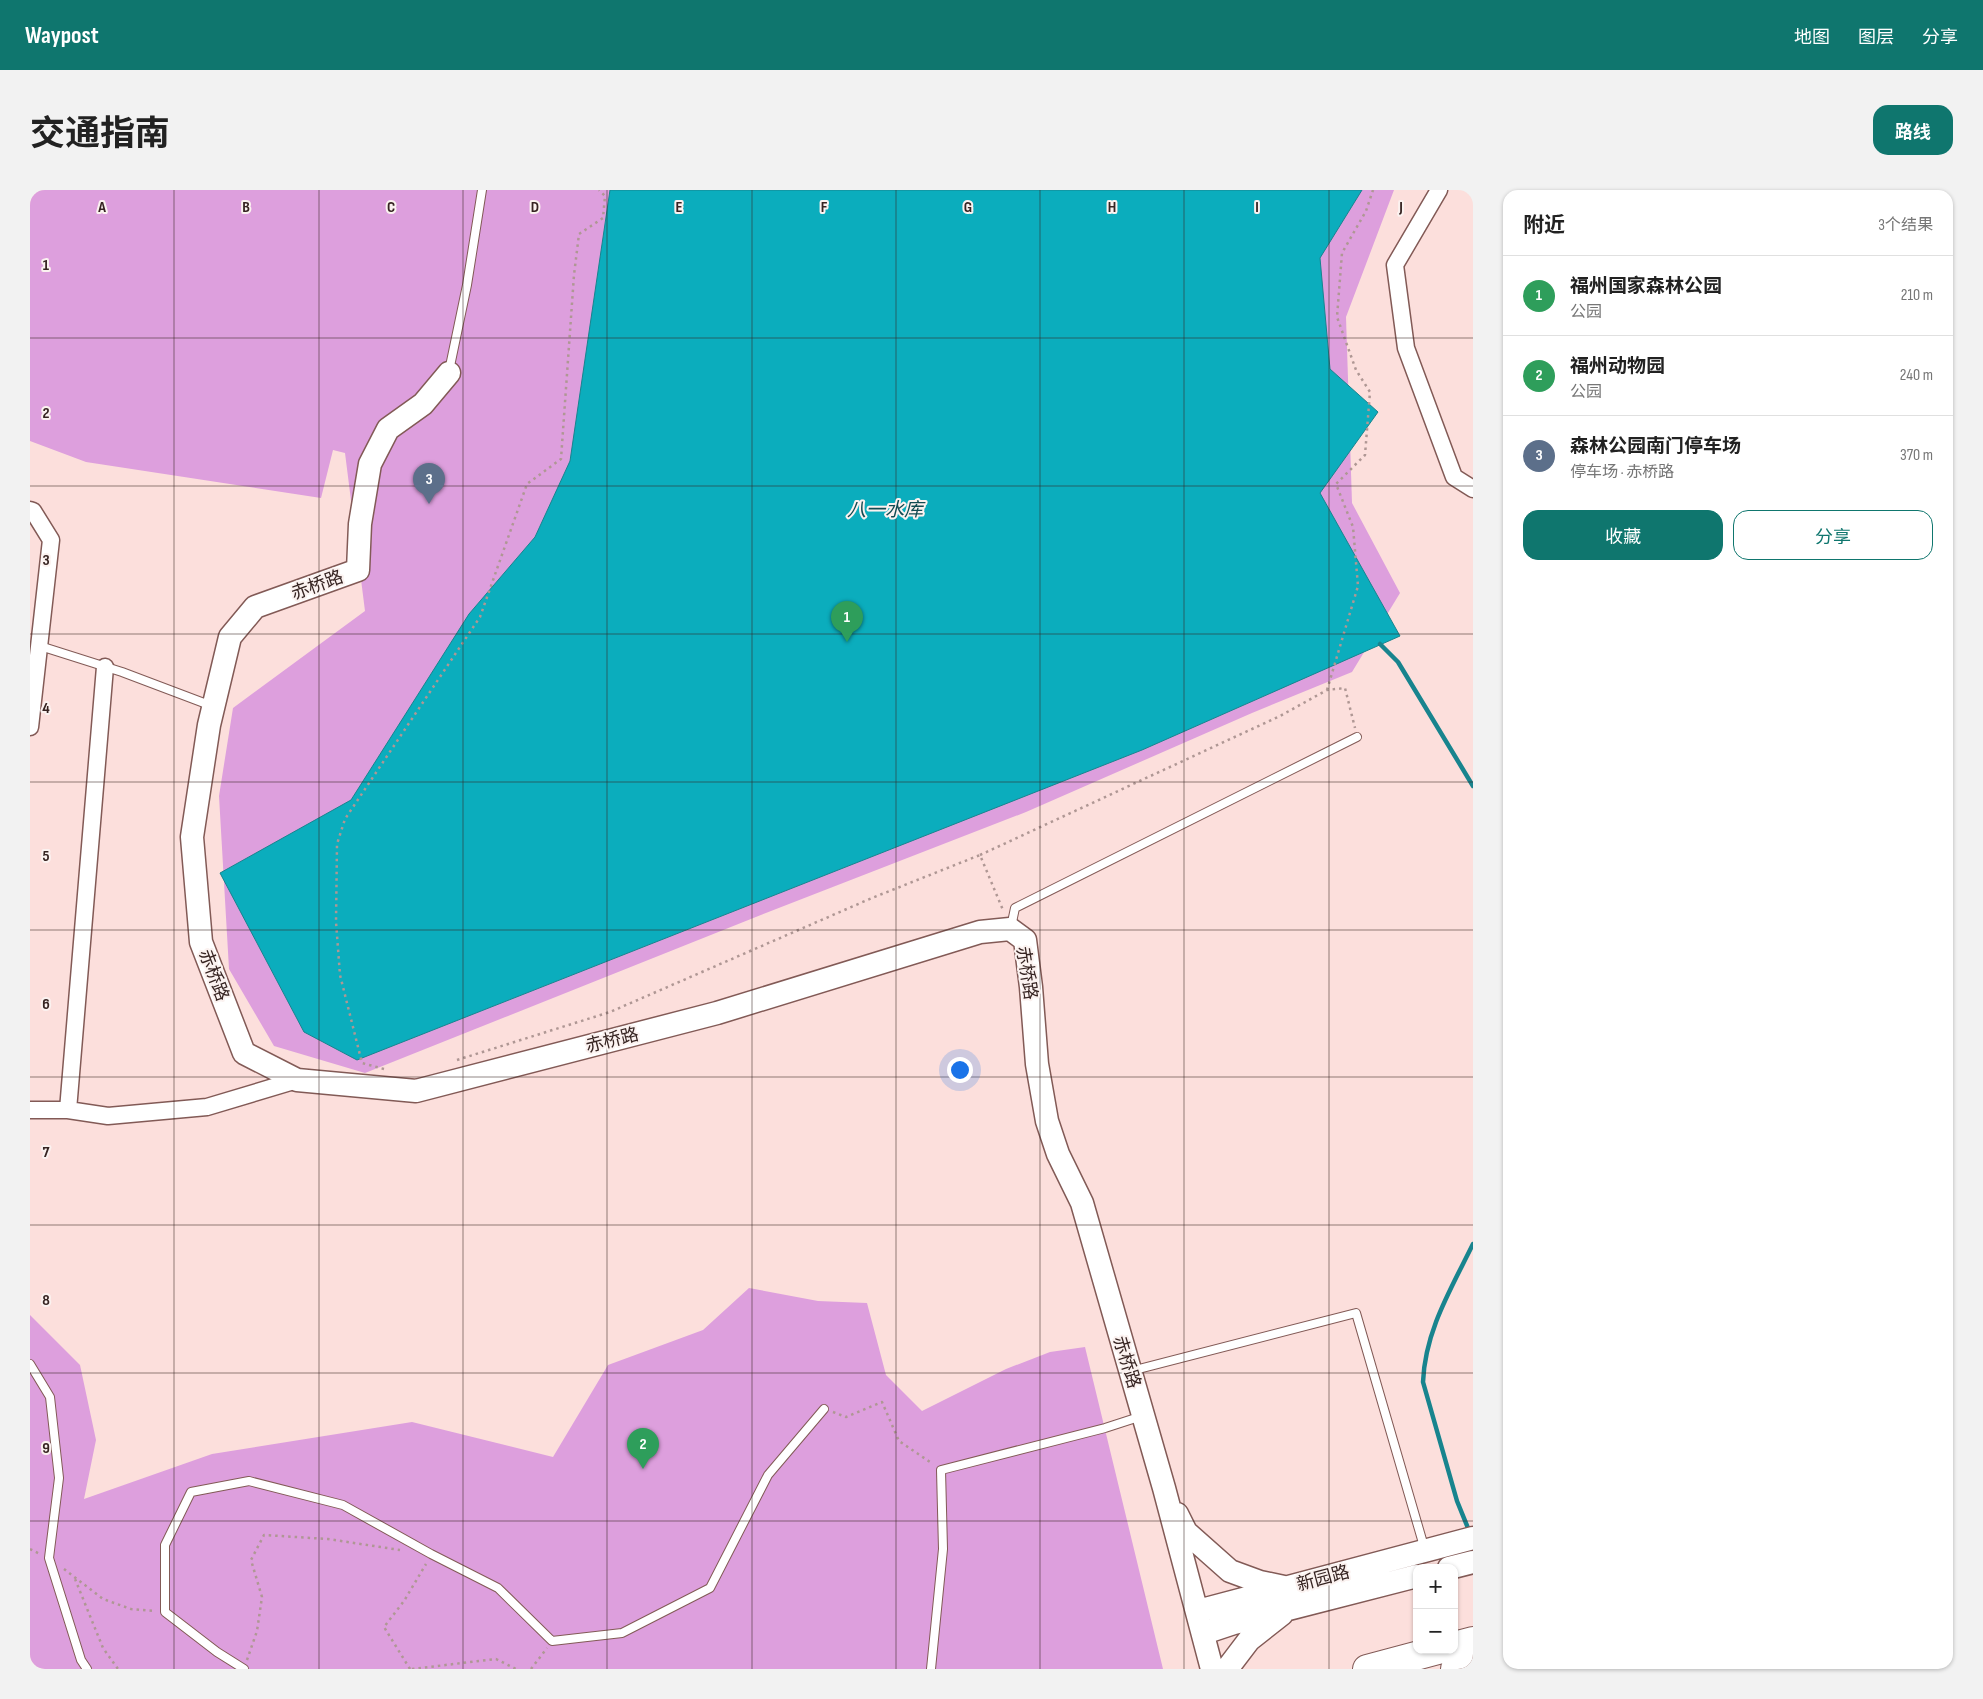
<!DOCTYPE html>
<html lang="zh">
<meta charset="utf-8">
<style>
:root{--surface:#fff;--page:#f2f2f2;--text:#222;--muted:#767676;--line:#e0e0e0;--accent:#0f766e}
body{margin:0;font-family:"Sofia Sans Condensed","Noto Sans SC",sans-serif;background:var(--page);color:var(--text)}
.controls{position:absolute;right:15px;bottom:15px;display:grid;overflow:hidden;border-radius:10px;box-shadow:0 1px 4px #0004}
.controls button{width:45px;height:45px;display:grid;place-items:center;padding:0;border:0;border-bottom:1px solid var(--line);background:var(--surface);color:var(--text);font:25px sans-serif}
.you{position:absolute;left:929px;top:879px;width:18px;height:18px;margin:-12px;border:4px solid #fff;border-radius:50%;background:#1a73e8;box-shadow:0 0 0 8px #1a73e833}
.badge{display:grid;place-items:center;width:32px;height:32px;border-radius:50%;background:var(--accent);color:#fff;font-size:16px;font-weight:700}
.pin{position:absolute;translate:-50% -41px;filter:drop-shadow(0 1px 2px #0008)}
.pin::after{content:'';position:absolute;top:26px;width:18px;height:15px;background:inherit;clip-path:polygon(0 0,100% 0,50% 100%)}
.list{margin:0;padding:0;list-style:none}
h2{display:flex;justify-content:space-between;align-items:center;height:65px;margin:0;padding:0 20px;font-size:21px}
h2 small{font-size:16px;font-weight:400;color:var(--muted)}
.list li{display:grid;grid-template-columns:32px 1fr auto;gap:15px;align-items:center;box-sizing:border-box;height:80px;padding:0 20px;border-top:1px solid var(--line)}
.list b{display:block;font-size:19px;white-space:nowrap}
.list p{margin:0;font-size:16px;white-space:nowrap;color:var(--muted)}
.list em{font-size:16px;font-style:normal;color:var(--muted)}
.actions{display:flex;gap:10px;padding:15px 20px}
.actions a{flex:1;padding:11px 0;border:1px solid var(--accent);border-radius:15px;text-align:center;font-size:18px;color:var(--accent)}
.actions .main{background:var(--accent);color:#fff}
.map{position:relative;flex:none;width:1443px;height:1479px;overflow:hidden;border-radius:15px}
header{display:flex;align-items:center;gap:30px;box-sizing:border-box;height:70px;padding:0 25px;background:var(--accent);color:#fff}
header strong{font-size:24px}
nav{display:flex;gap:28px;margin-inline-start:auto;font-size:18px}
.intro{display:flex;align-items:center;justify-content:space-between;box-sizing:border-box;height:120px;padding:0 30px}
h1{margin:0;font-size:35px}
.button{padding:12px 22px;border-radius:15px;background:var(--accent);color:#fff;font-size:18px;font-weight:700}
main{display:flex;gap:30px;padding:0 30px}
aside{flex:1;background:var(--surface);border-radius:15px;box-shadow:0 1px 4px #0004}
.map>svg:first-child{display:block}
.green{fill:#dd9fdd}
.water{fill:#0badbd;stroke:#18848e}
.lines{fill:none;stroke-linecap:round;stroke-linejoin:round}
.stream{stroke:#18848e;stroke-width:4.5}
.lane-casing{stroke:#825a56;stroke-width:10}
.street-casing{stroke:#825a56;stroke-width:19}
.secondary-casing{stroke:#825a56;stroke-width:25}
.highway-casing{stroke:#825a56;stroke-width:30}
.path{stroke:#af9794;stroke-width:2.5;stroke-dasharray:2.5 4;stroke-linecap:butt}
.lane{stroke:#fff;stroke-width:8}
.street{stroke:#fff;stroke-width:16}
.secondary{stroke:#fff;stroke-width:22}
.highway{stroke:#fff;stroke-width:28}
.grid{fill:none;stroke:#362422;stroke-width:1;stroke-opacity:0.55}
.labels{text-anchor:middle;stroke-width:4;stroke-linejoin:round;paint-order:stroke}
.street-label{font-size:18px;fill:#362422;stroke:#fbf2f0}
.water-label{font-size:19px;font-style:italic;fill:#114b52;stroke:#fbf2f0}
.grid-label{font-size:16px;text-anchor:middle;font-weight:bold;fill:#362422;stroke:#fbf2f0;stroke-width:4;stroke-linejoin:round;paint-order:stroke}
</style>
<header>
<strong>Waypost</strong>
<nav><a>地图</a><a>图层</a><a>分享</a></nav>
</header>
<div class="intro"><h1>交通指南</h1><a class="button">路线</a></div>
<main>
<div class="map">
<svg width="1443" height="1479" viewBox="0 0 1443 1479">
<rect width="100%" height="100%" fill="#fcdfdc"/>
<path class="green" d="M0 0H1364L1316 127 1322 313 1370 403 1322 482 1222 523 996 622 741 721 335 883 244 856 199 779 189 606 203 518 335 421 315 263 303 260 291 308 56 272 0 251Z
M719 1098 788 1111 837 1113 856 1185 892 1221 976 1179 1020 1162 1055 1157 1133 1479H0V1125L50 1175 66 1250 54 1309 182 1264 382 1232 523 1267 578 1175 673 1140Z"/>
<path class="water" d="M580 0H1332L1290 68 1300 179 1348 222 1290 303 1370 446 1112 560 327 870 274 842 190 683 321 610 439 424 505 347 540 271Z"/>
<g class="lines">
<path class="stream" d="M1350 454 1368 472 1443 596
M1440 1343 1427 1311 1393 1192C1395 1141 1421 1099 1443 1054"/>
<g class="lane-casing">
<path id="lane" d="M419 181 437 95 452 0
M10 456 92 482 182 516
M981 737 985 718 1327 547
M0 1174 20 1207 29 1288 19 1368 51 1470 57 1479
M1101 1181 1326 1123 1395 1360
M214 1479 187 1462 135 1422V1355L161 1302 219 1291 313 1315 401 1364 468 1398 522 1451 592 1443 680 1398 738 1285 794 1219
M901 1479 913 1359 911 1280 1075 1238 1112 1226"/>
</g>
<g class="street-casing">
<path id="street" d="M1409 0 1365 75 1376 158 1424 287 1443 299
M0 320 3 321 21 350 0 537
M0 920H38L78 926 177 917 267 890
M38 920 75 477"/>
</g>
<g class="secondary-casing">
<path id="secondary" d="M419 183 393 214 358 239 340 274 330 334 328 380 225 417 200 447 179 535 162 647 171 752 214 863 267 890 386 901 687 823 950 742 980 739 995 750 1001 797 1007 874 1017 931 1028 964 1052 1013 1134 1298 1182 1479
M1147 1324 1156 1342 1200 1381 1230 1392 1254 1397
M1419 1378 1443 1372
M1168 1421 1443 1348
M1174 1443 1204 1433 1387 1386
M1197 1479 1219 1450 1252 1424"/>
</g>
<g class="highway-casing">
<path id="highway" d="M1424 1456 1443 1451
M1337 1479 1408 1460
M1425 1479 1443 1474"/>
</g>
<path class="path" d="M1297 500 1328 396 1323 337 1306 294 1335 265 1340 202 1326 180 1307 127 1312 63 1336 21 1343 0
M950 665 1250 526 1297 500 1315 498 1325 538
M427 870 580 822 842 708 950 665 973 720
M354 879 332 873 310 785 306 732 307 654 315 629 450 427 497 294 531 269 544 85 549 44 573 28 575 6 569 0
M803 1222 816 1227 852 1212 869 1251 903 1274
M0 1359 10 1364
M34 1379 73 1409 101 1419 124 1421
M45 1389 73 1458 88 1479
M217 1470 227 1441 232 1407 221 1370 234 1345 298 1349 370 1360
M380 1479 354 1437 374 1411 396 1374
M382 1479 466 1469 486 1479
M501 1479 517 1458"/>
<use href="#lane" class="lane"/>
<use href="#street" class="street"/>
<use href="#secondary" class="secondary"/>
<use href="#highway" class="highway"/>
</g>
<path class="grid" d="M144 0V1479M289 0V1479M433 0V1479M577 0V1479M722 0V1479M866 0V1479M1010 0V1479M1154 0V1479M1299 0V1479M0 148H1443M0 296H1443M0 444H1443M0 592H1443M0 740H1443M0 887H1443M0 1035H1443M0 1183H1443M0 1331H1443"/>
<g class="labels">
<g class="street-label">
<text transform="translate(287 395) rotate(-20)" y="6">赤桥路</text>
<text transform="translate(997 783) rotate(81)" y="6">赤桥路</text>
<text transform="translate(184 785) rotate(69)" y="6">赤桥路</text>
<text transform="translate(582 850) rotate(-14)" y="6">赤桥路</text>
<text transform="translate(1097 1172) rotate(73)" y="6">赤桥路</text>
<text transform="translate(1293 1388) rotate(-15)" y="6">新园路</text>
</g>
<g class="water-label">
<text x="855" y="326">八一水库</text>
</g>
</g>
<g class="grid-label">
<text x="72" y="22">A</text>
<text x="216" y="22">B</text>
<text x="361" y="22">C</text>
<text x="505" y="22">D</text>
<text x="649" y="22">E</text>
<text x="794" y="22">F</text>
<text x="938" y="22">G</text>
<text x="1082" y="22">H</text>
<text x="1227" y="22">I</text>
<text x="1371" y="22">J</text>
<text x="16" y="80">1</text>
<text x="16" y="228">2</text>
<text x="16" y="375">3</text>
<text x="16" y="523">4</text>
<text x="16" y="671">5</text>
<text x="16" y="819">6</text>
<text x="16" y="967">7</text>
<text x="16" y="1115">8</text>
<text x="16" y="1263">9</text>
</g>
</svg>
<div class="controls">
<button>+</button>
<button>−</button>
</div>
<div class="you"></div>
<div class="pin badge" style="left:817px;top:452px;background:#2e9e5b">1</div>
<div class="pin badge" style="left:613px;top:1279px;background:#2e9e5b">2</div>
<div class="pin badge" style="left:399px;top:314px;background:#5c6f8a">3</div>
</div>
<aside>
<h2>附近<small>3个结果</small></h2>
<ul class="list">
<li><span class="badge" style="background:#2e9e5b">1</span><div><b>福州国家森林公园</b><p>公园</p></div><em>210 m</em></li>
<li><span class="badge" style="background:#2e9e5b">2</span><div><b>福州动物园</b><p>公园</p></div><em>240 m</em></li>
<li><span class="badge" style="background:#5c6f8a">3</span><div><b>森林公园南门停车场</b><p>停车场 · 赤桥路</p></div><em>370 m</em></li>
</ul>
<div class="actions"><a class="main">收藏</a><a>分享</a></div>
</aside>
</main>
